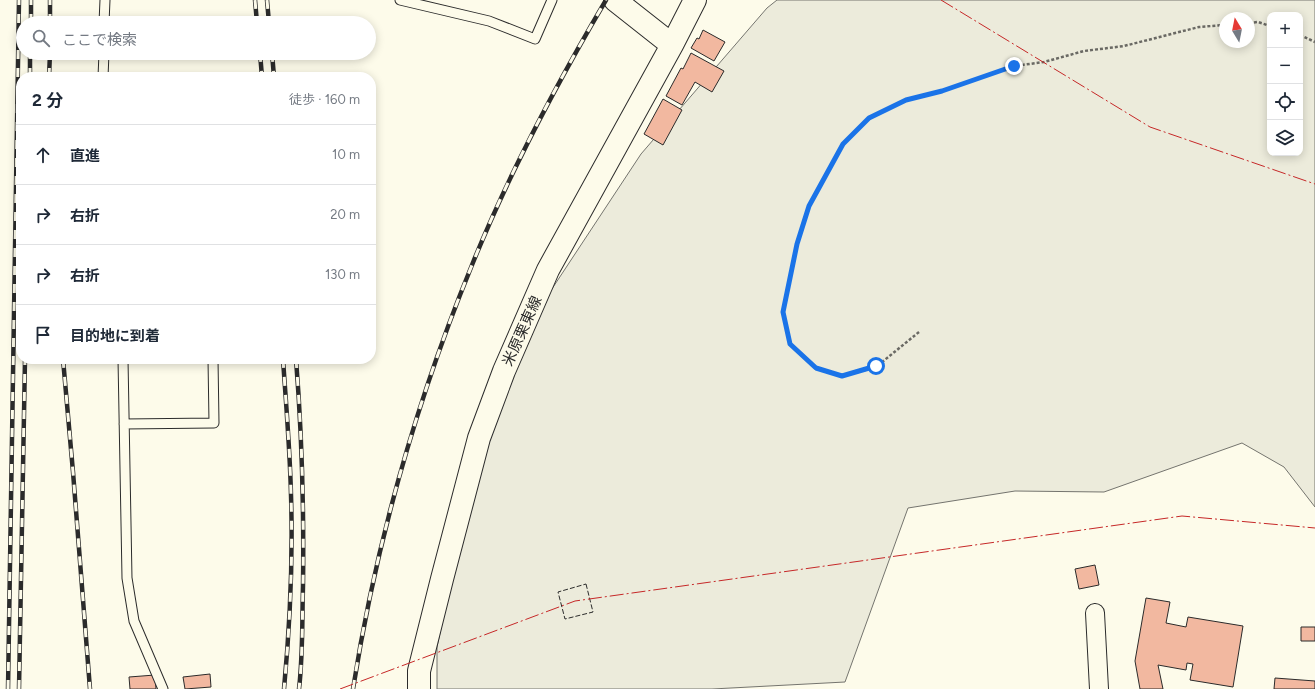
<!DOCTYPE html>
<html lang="ja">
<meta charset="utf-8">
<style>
:root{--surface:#fff;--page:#f2f2f3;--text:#1f2937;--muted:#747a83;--line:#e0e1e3}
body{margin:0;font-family:Figtree,"Noto Sans JP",sans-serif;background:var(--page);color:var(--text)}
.controls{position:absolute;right:12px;top:12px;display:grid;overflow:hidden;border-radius:8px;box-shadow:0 2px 10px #0003}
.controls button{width:36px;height:36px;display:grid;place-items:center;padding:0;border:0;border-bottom:1px solid var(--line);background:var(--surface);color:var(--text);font:20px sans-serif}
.compass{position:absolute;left:1219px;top:12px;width:36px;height:36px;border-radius:50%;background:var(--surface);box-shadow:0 2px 10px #0003;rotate:350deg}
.stop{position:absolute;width:12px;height:12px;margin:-9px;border:3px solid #1a73e8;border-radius:50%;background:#fff}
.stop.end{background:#1a73e8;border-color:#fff;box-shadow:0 1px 4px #0008}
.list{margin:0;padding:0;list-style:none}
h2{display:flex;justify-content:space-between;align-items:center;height:52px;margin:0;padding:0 16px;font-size:17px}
h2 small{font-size:13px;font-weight:400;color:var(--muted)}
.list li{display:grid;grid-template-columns:26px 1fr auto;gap:12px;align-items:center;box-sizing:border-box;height:60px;padding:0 16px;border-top:1px solid var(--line)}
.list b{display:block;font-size:15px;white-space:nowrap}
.list em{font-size:13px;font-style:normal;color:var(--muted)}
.icon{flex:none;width:22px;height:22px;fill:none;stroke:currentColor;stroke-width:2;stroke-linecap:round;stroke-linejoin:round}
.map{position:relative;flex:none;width:1315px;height:689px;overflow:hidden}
.search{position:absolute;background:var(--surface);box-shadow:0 2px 10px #0003;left:16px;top:16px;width:360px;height:44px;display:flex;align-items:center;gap:10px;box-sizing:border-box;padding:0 14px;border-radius:22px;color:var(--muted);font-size:15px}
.panel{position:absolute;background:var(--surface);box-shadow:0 2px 10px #0003;left:16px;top:72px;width:360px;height:292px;border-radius:16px}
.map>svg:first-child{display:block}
.green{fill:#ecebdb;stroke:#74746e;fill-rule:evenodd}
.building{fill:#f2b8a0;stroke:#2b2b2b}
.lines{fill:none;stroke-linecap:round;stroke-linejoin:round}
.lane-casing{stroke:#2b2b2b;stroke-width:11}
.street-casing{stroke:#2b2b2b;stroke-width:20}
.secondary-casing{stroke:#2b2b2b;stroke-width:24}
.path{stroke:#6a6964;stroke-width:2.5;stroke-dasharray:3 2;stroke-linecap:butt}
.lane{stroke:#fdfbea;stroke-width:9}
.street{stroke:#fdfbea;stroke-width:18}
.secondary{stroke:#fdfbea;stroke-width:22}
.rail-casing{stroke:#2b2b2b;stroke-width:4.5}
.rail{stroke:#fdfbea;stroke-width:3;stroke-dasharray:9;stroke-linecap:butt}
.fence{stroke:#2b2b2b;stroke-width:1;stroke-dasharray:5 2;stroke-linecap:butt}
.power{stroke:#c62828;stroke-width:1;stroke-dasharray:14 3 2 3;stroke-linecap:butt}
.route{stroke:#1a73e8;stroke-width:5}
.labels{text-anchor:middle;stroke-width:3;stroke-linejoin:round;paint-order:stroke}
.street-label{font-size:15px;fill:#2b2b2b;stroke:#fdfbea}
</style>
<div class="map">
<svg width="1315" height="689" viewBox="0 0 1315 689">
<rect width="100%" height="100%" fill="#fdfbea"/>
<path class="green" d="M777 0H1315V507L1284 467 1242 443 1104 492 1015 491 908 508 845 682 712 689H437V647L457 553 487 446 538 310 641 154 767 8ZM1270 15H1300V153H1270ZM1225 18H1249V42H1225Z"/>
<path class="building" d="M703 30 725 42 714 61 691 48 697 38 699 39Z
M691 53 724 71 712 92 695 82 682 105 666 96 681 68 683 69Z
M663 99 682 110 663 145 644 134Z
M1095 565 1099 585 1079 589 1075 569Z
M1146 598 1170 602 1166 623 1186 627 1188 617 1243 626 1233 687 1190 680 1193 664 1187 663 1186 670 1158 665 1163 689H1140L1135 661Z
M1301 627H1315V641H1301Z
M210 674 211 687 185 689 183 677Z
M155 675 156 689H130L129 677Z
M1275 678 1315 681V689H1274Z"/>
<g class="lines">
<g class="lane-casing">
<path id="lane" d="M400 0 489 21 535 39 552 0
M104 23 105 0
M103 77 104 53
M123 359 127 578 134 621 163 689
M124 424 214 423 213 359"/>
</g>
<g class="street-casing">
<path id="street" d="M1095 613 1099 689"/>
</g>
<g class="secondary-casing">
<path id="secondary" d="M615 0 672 45
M419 689V671L442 579 479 438 504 371 548 270 672 45 695 0"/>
</g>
<path class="path" d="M1249 23 1258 22 1270 26
M1300 35 1315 42
M919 332 876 367 842 376 816 368 790 344 783 312 797 244 809 206 843 144 869 118 906 100 942 91 1014 66 1044 62 1084 51 1124 46 1199 27 1225 25"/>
<use href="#lane" class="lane"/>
<use href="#street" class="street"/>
<use href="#secondary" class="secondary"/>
<g class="rail-casing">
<path id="rail" d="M255 0 257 23
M267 0 269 23
M31 23V0
M50 23V0
M260 53 262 77
M272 53 274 77
M30 77V53
M49 77 50 53
M63 359 73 472 90 689
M283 359C286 404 290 450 291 495 293 560 290 625 284 689
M296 359C302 435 304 510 303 586 302 620 303 655 299 689
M8 689 19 0
M19 689 25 359
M353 689C376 543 416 402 472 265 509 173 556 85 606 0"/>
</g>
<use href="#rail" class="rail"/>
<path class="fence" d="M586 584 593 612 565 619 558 592Z"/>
<path class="power" d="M941 0 1150 127 1315 184
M340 689 575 601 1182 516 1315 528"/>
</g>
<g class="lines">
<path class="route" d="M876 366 842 376 816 368 790 344 783 312 797 244 809 206 843 144 869 118 906 100 942 91 1014 66"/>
</g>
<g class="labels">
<g class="street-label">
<text transform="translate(522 331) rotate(-66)" y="5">米原栗東線</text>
</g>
</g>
</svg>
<div class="controls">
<button>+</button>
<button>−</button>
<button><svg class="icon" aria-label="locate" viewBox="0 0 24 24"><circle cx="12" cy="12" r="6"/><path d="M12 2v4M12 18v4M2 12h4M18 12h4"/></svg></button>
<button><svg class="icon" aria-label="layers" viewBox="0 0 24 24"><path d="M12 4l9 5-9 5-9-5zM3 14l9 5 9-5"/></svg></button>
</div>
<svg class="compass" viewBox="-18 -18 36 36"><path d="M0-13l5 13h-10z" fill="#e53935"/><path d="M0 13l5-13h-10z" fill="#747a83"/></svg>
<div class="stop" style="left:876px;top:366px"></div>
<div class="stop end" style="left:1014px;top:66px"></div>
<div class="search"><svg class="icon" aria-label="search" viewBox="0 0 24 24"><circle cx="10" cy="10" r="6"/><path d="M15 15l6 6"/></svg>ここで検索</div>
<section class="panel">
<h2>2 分<small>徒歩 · 160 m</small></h2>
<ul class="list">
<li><svg class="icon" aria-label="ahead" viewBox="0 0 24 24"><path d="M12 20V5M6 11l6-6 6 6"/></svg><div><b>直進</b></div><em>10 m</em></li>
<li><svg class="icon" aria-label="right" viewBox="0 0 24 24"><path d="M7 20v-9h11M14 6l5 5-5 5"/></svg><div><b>右折</b></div><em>20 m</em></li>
<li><svg class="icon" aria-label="right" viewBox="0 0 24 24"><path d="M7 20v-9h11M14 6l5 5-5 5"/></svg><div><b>右折</b></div><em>130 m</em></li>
<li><svg class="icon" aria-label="arrive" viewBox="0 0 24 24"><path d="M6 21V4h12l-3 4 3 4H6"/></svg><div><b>目的地に到着</b></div></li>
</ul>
</section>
</div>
